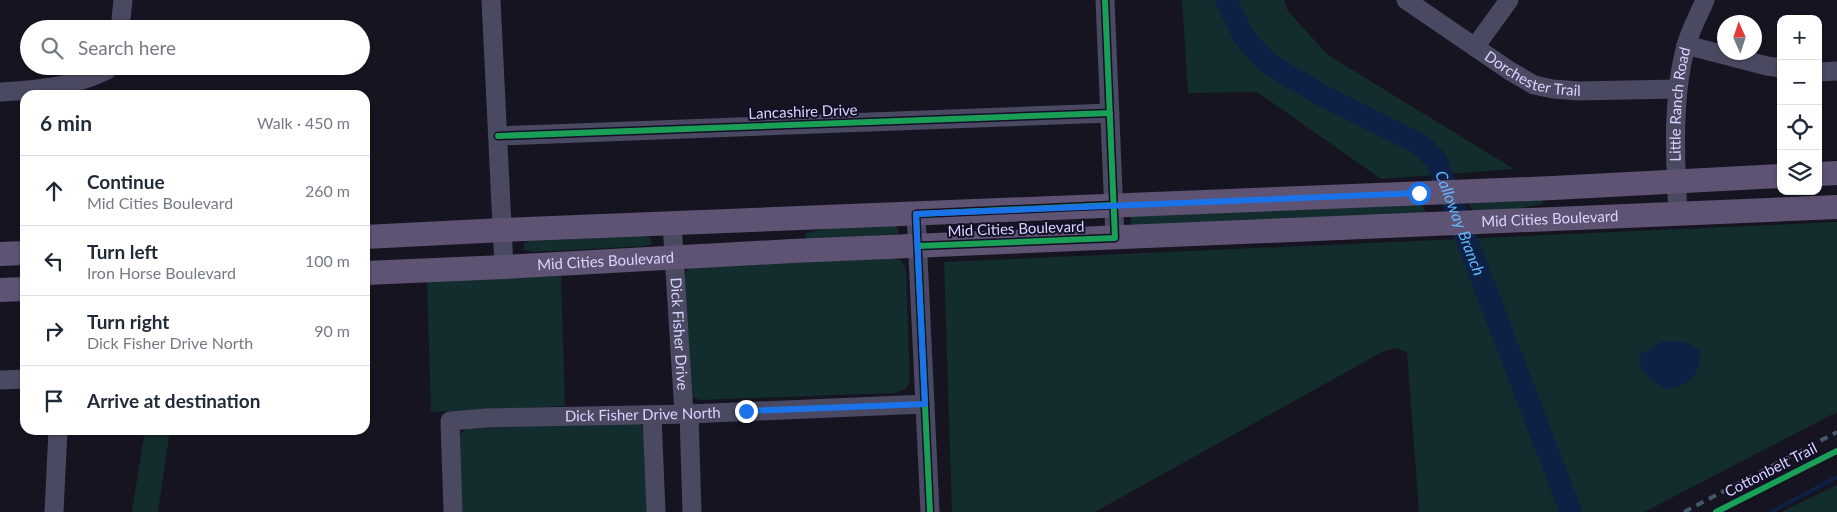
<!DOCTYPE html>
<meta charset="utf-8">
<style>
:root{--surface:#fff;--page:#f2f2f3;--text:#1f2937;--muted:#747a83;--line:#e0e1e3}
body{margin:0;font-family:Lato,sans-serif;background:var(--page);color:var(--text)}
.controls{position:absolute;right:15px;top:15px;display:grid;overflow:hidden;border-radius:10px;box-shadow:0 1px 4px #0004}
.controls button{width:45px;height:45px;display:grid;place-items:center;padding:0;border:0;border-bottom:1px solid var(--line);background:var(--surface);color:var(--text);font:25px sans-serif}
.compass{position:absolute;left:1717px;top:15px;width:45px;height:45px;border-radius:50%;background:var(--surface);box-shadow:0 1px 4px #0004;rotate:357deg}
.stop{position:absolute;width:15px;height:15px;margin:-11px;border:4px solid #1a73e8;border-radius:50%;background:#fff}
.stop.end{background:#1a73e8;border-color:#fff;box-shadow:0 1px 5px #0008}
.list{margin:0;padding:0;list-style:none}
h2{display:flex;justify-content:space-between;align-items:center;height:65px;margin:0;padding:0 20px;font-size:21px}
h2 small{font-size:16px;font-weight:400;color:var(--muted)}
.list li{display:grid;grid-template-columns:32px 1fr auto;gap:15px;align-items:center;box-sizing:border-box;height:70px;padding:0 20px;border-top:1px solid var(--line)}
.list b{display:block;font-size:19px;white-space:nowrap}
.list p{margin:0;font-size:16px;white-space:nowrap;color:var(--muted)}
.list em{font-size:16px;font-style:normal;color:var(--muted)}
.icon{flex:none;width:28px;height:28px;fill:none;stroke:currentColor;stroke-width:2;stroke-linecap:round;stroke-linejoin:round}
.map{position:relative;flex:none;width:1837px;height:512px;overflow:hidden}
.search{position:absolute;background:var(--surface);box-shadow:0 1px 4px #0004;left:20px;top:20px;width:350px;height:55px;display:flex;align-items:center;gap:12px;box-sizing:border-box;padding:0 18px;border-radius:28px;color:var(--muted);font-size:19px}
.panel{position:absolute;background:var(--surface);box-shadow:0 1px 4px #0004;left:20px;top:90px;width:350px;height:345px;border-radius:15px}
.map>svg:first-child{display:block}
.green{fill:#132c2d}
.water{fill:#0d2144}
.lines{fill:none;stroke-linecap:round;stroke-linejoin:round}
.stream{stroke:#0d2144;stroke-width:4}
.river{stroke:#0d2144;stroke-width:22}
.minor{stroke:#4a4962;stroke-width:19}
.major{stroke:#5e5373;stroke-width:24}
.rail{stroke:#43596b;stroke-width:4;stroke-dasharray:8 6;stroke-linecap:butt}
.cycleway-casing{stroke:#130f26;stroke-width:9}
.cycleway{stroke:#1a9f57;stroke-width:6}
.route{stroke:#1a73e8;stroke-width:6}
.labels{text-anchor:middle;stroke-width:4;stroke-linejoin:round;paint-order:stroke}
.street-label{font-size:15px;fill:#d9d4ff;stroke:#130f26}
.water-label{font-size:16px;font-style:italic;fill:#62b6ff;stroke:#130f26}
</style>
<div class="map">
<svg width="1837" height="512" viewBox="0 0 1837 512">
<rect width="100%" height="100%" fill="#161421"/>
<path class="green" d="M1182 0H1284L1288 11 1328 55 1514 169 1381 179 1257 92 1188 93Z
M1542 198 1543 204 1517 209 1473 211 1468 202Z
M1422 204 1426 213 1134 226 1131 224V217L1135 216Z
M1837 222V412L1644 512H1419L1407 352 1395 348 1382 352 1095 512H952L944 262Z
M893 225 898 228V234L806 240 805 233 826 229Z
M643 236 651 238 652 244 645 246 533 252 524 250V244L529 241Z
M890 258C900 259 903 260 906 270L910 383 905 389 896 393 700 400 694 398 691 395 685 279 686 272 690 267Z
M561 276 565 406 431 412 427 281Z
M632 422 641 425 644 432 647 512H462L459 438 461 433 467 429Z
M145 430H170L158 512H132Z
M1837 485V512H1781Z"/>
<path class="water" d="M1676 341 1689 344 1701 351C1698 376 1692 386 1665 389L1651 379 1641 368 1640 355 1661 342Z"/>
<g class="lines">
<path class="stream" d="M1771 512 1837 477"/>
<path class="river" id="s1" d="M1226 0 1244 37 1268 63 1321 95 1420 144 1436 160 1571 512"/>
<g class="minor">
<path d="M491 0 504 267"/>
<path d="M1105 0 1115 238"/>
<path id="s2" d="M1406 0 1510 71 1534 85 1553 89 1578 91 1677 89"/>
<path d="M120 29 123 0"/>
<path d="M1686 45 1767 66 1781 68"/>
<path d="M1475 47 1509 0"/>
<path d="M1818 72 1837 71"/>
<path d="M0 92C37 90 73 87 107 70L109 66"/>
<path d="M498 136 1110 113"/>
<path id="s3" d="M1678 213C1675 160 1672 97 1686 46 1690 30 1699 15 1705 0"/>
<path d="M916 214 930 512"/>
<path id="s4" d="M672 223 684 414"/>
<path d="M0 380 25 379"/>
<path d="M689 414 692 512"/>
<path d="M652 415 656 512"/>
<path d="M54 512 58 430"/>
<path id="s5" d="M453 512 450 421 487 418 689 414 925 404"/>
</g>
<g class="major">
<path d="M1818 174 1837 173"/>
<path d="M365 237 502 230 1553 188 1781 176"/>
<path d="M0 254 25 253"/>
<path id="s6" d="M365 273 504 267 792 251 1837 207"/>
<path d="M0 290 25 289"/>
</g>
<path class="rail" d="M1684 512 1837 432"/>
<g class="cycleway-casing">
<path id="cycleway" d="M498 136 1110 113
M918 246 1115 238 1105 0
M930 512 916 214 1113 205
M1716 512 1837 451"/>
</g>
<use href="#cycleway" class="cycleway"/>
</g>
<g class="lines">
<path class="route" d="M746 411 925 404 916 214 1419 193"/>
</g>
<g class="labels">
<g class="street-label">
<text dy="5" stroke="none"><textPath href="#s2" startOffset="149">Dorchester Trail</textPath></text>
<text dy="5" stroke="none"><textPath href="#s3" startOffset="109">Little Ranch Road</textPath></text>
<text transform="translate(803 112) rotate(-2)" y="5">Lancashire Drive</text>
<text dy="5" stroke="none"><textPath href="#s6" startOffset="1186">Mid Cities Boulevard</textPath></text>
<text transform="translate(1016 229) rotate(-2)" y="5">Mid Cities Boulevard</text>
<text dy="5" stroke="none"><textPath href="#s6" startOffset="241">Mid Cities Boulevard</textPath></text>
<text dy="5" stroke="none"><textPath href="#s4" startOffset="111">Dick Fisher Drive</textPath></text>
<text dy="5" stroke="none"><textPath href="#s5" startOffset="284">Dick Fisher Drive North</textPath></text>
<text transform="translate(1771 470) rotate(-27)" y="5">Cottonbelt Trail</text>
</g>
<g class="water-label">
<text dy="6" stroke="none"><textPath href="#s1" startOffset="339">Calloway Branch</textPath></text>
</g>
</g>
</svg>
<div class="controls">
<button>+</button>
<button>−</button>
<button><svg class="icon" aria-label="locate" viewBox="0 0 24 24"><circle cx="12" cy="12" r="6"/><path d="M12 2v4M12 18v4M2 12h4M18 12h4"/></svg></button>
<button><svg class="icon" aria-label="layers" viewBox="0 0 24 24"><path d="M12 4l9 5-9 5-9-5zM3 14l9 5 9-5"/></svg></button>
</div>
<svg class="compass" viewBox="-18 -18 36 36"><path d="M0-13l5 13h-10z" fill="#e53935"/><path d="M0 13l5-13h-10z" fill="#747a83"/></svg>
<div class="stop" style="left:1419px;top:193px"></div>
<div class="stop end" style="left:746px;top:411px"></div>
<div class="search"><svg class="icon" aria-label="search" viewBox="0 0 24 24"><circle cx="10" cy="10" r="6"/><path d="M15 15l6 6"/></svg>Search here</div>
<section class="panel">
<h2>6 min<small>Walk · 450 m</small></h2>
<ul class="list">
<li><svg class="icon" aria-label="ahead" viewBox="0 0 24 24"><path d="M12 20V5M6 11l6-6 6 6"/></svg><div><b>Continue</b><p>Mid Cities Boulevard</p></div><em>260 m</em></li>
<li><svg class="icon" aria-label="left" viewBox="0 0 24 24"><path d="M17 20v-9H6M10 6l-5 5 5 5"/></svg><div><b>Turn left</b><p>Iron Horse Boulevard</p></div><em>100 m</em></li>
<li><svg class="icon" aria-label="right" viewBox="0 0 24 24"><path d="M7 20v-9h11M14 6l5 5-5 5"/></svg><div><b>Turn right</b><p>Dick Fisher Drive North</p></div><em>90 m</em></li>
<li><svg class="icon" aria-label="arrive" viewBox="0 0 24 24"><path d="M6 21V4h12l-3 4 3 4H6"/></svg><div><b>Arrive at destination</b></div></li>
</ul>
</section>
</div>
